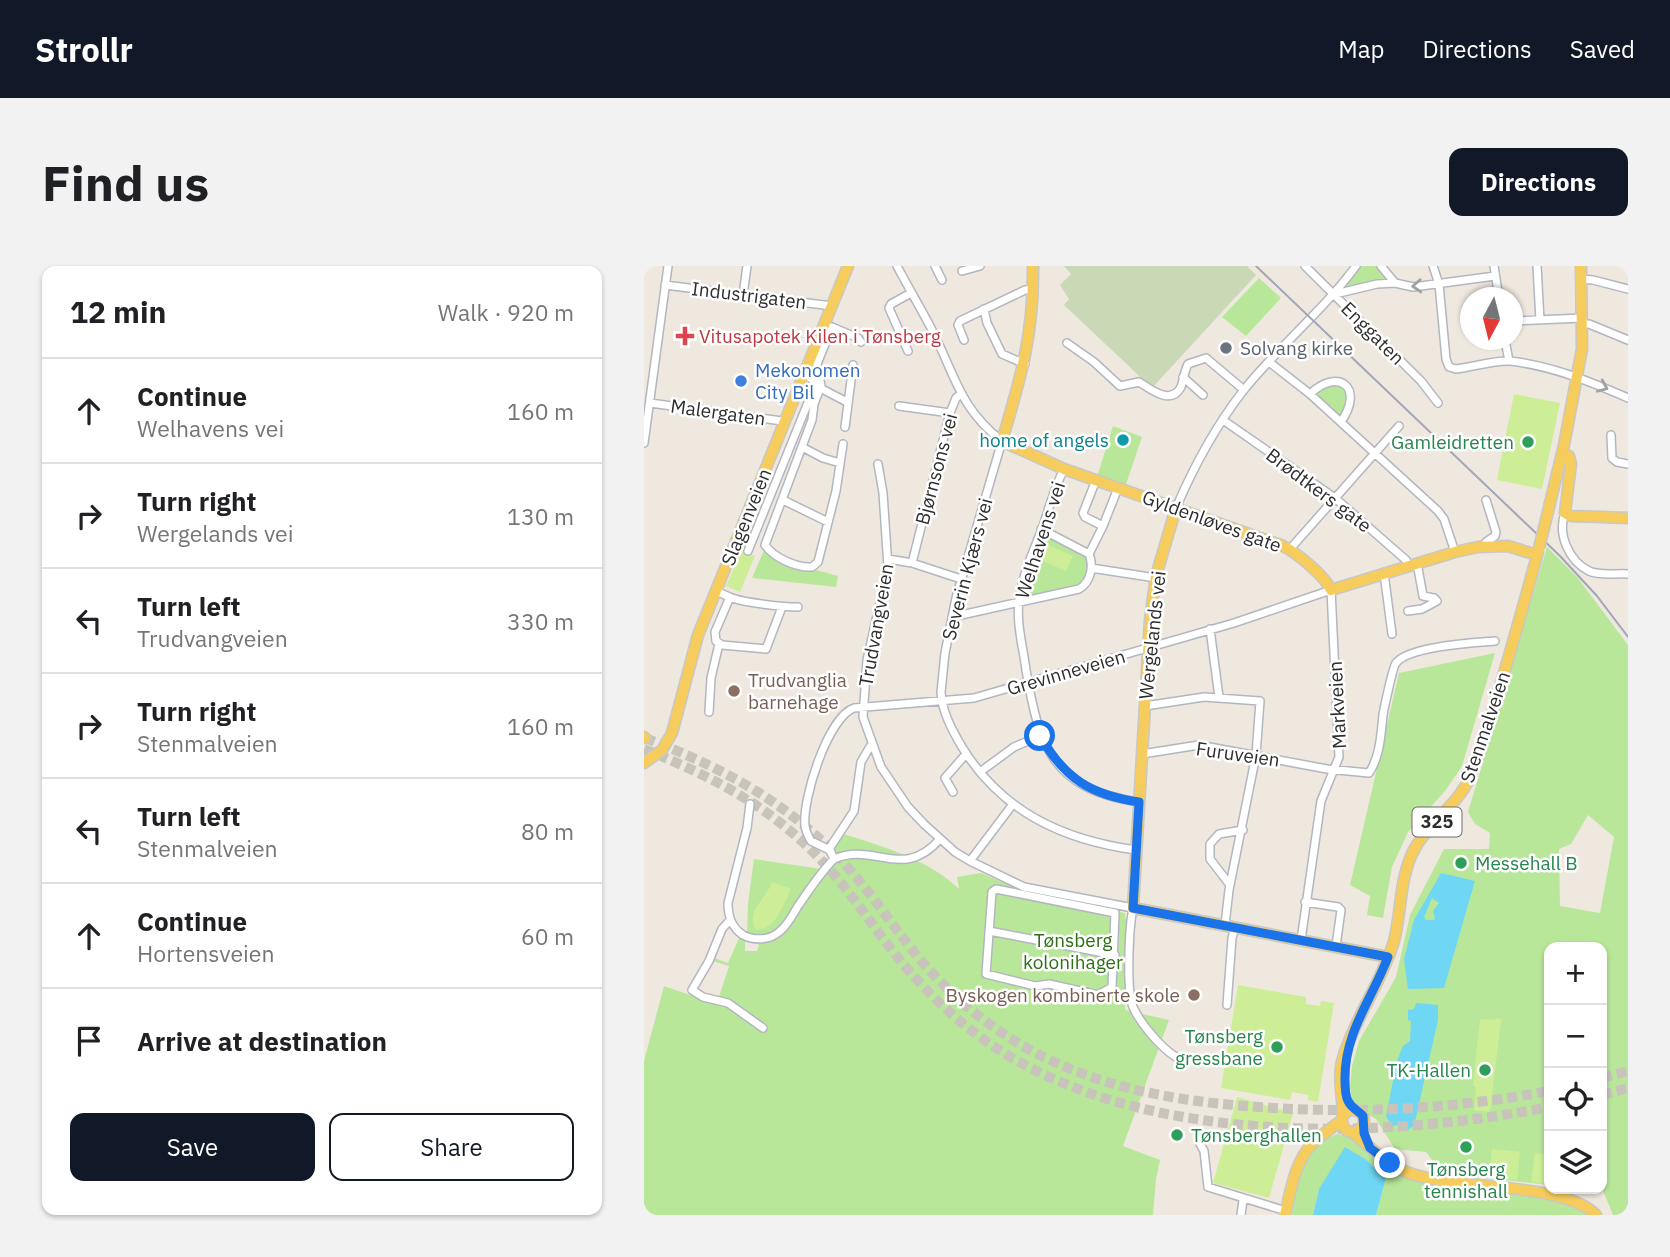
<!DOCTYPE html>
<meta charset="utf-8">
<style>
:root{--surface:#fff;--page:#f2f2f2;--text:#202124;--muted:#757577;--line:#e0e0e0;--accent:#111827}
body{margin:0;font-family:"IBM Plex Sans",sans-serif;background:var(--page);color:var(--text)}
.controls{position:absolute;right:21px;bottom:21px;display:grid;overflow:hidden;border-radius:14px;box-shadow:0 2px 5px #0004}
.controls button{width:63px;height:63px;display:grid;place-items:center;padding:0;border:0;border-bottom:2px solid var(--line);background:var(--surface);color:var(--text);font:35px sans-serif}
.compass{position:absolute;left:816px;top:21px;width:63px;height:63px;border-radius:50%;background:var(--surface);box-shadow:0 2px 5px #0004;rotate:187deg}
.stop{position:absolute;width:21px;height:21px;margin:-16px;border:5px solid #1a73e8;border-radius:50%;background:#fff}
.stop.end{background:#1a73e8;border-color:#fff;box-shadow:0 2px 7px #0008}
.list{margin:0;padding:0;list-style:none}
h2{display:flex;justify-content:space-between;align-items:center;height:91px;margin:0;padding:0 28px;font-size:30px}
h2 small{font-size:23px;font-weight:400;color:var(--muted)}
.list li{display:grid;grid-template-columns:46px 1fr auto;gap:21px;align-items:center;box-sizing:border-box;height:105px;padding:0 28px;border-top:2px solid var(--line)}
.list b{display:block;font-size:26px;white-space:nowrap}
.list p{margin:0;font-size:23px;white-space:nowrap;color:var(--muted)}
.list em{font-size:23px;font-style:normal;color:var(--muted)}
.actions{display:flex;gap:14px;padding:21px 28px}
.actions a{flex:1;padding:16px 0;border:2px solid var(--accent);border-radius:14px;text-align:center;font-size:24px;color:var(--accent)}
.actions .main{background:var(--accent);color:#fff}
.icon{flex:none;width:38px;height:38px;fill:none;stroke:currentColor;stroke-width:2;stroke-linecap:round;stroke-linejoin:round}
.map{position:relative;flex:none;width:984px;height:949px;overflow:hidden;border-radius:14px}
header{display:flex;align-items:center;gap:42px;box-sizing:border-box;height:98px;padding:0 35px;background:var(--accent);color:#fff}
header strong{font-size:33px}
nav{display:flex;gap:38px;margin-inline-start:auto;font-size:24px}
.intro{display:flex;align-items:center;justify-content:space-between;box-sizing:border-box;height:168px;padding:0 42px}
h1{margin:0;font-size:49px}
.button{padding:18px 32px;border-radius:14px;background:var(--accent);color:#fff;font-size:24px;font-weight:700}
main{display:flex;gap:42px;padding:0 42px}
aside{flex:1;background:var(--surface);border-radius:14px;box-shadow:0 2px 5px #0004}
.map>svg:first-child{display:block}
.green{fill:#b8e79a;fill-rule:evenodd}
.cemetery{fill:#c9d9b6}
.pitch{fill:#cdee96}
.water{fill:#6fd6f4;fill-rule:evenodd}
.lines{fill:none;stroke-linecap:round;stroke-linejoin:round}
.major-tunnel{stroke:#c8c3bb;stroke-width:10;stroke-dasharray:10 5;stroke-linecap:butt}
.minor-casing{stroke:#b3b6c1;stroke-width:10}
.major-casing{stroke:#c8c8c8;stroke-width:13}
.minor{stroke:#fff;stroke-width:7}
.major{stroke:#f6cc5d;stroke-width:10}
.rail{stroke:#a1a6b8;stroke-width:2}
.major-bridge-casing{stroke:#c8c8c8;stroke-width:13;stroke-linecap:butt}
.major-bridge{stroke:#f6cc5d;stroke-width:10}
.oneway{stroke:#a0a0a0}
.route{stroke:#1a73e8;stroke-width:9}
.health-dot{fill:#e0444e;stroke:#fff;stroke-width:2.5}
.worship-dot{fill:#6b7280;stroke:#fff;stroke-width:2.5}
.shop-dot{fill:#3f7fe0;stroke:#fff;stroke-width:2.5}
.culture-dot{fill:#0f9aa8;stroke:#fff;stroke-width:2.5}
.leisure-dot{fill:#2e9e5b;stroke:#fff;stroke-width:2.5}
.education-dot{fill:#8d6e63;stroke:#fff;stroke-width:2.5}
.labels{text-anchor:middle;stroke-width:5;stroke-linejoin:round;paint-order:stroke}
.shield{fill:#fff;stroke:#6c6c6c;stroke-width:2}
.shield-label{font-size:18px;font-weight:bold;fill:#2d2d2d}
.street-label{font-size:19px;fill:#2d2d2d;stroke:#fff}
.health-label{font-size:19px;fill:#be3a42;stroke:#fff;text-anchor:start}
.worship-label{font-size:19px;fill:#5b616d;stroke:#fff;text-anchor:start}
.shop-label{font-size:19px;fill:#366cbe;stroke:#fff;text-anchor:start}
.culture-label{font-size:19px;fill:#0d838f;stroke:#fff;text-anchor:end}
.leisure-label{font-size:19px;fill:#27864d;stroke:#fff;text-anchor:end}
.education-label{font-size:19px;fill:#785e54;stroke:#fff;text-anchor:start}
.park-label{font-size:19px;fill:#2e6f18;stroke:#fff}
</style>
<header>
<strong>Strollr</strong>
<nav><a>Map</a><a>Directions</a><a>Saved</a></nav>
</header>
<div class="intro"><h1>Find us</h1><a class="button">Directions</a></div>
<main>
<aside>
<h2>12 min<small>Walk · 920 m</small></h2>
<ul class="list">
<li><svg class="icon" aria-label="ahead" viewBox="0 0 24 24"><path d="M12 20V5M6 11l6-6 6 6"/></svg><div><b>Continue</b><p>Welhavens vei</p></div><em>160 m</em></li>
<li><svg class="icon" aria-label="right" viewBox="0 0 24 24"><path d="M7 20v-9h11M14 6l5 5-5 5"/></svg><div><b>Turn right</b><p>Wergelands vei</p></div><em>130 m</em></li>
<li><svg class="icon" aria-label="left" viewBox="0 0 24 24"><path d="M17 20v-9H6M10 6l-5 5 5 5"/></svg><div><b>Turn left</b><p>Trudvangveien</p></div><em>330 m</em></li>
<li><svg class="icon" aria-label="right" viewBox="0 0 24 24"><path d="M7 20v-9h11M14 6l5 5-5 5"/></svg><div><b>Turn right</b><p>Stenmalveien</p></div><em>160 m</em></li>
<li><svg class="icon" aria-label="left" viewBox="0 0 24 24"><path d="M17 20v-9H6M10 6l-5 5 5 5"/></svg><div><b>Turn left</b><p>Stenmalveien</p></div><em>80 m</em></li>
<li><svg class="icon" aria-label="ahead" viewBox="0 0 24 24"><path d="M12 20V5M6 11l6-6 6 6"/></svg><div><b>Continue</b><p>Hortensveien</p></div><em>60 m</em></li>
<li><svg class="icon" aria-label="arrive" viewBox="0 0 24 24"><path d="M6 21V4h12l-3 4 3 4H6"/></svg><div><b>Arrive at destination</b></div></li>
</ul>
<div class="actions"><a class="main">Save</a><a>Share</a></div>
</aside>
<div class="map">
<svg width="984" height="949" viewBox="0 0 984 949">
<rect width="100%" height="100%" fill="#efe8df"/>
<path class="green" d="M715 0H734L743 14 704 21 703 16Z
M615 12 637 32 602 70 578 51Z
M680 119H697L706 130 697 150H694L672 129 671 125Z
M469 160 498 171 480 224 452 214Z
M400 268 440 287 446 296 442 313 437 319 383 331 379 328 381 317Z
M903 281 933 311 984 379V949H969L958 922V786L961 784H958V681H905V919L798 907 782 886 751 883 732 853 717 845 708 836 706 819 708 800 715 775 752 711 766 649 800 583H845L846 567 831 558 824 546ZM944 549 970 571 956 647 916 640 915 583 927 578Z
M120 284 169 303 194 310 192 321 108 312Z
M851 387 818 500 801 525 764 566 748 601 739 652 723 649 726 630 706 619 755 407Z
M190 565C231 578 284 592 315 623L313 611 337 607 389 629 481 647V652L484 655 481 744 525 754 479 880 516 894 512 913 509 949H0V795L20 720 84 742 89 737 74 734 85 700 69 695 70 692 84 697 95 672 101 675V685H113L115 679 103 668 104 637 110 593 184 604Z
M693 868 707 871 733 895 756 910 798 921 926 934 948 949H732L742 912 675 923 669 949H646L656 905 673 877Z"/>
<path class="cemetery" d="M420 0H603L612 9 508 122 420 39 425 33 416 19 427 8Z"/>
<path class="pitch" d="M870 128 916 137 898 223 853 214Z
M404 279 429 290 422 305 397 294Z
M98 284 111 290 96 326 82 320Z
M128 616 147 623C139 639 133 662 113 664 99 648 123 632 128 616Z
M594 719 662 731V738L676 740 677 735 690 737 674 836 664 834V829L648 826 646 834 577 822Z
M852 752 857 753V755L846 846 830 844 832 821 829 820 836 753 851 754Z
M593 831 649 847 625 932 569 917Z
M848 883 876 886 873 914 845 911Z
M891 887 905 889V918L887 916Z"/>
<path class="water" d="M797 607 831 615 800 722 764 723 760 693 770 654ZM788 632 795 637 789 645 791 652 790 654H782L780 651Z
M772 737 794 739V754L770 860 763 864 757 857 748 861 742 850 753 795 759 780 766 775 767 755 764 754V744L770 743Z
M701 881 721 893 742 912 732 949H669L675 923Z"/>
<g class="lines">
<path class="major-tunnel" d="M1 472C82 503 149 539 207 605 241 644 267 689 305 724 341 759 386 788 434 806 491 828 554 837 615 841 713 848 809 843 905 825
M0 483C74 513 135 545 188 606 219 642 244 684 277 718 305 748 336 774 372 794 520 879 742 873 905 841
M958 812 984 805
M958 829 984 822"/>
<g class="minor-casing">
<path id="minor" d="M253 0C264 21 276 41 287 62 311 108 315 142 358 175L312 332 301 387 297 426C298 446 308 464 318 481 358 546 419 574 492 584
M291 0 298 14
M661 0 777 115 794 137
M737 0 751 17
M789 0 795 18 802 93 805 101 812 103C829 101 850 94 866 95 908 100 945 115 984 132
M850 0 855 32
M893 0 896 54
M318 5 336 0
M938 13 949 14 984 23
M21 19 188 40
M691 28 733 18 751 17 769 21 851 10
M99 29 103 0
M340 43 343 57 358 88 381 98
M869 55 939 52
M939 58H945L984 74
M320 74 314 59 316 55 381 24 389 23
M861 74 865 95
M423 77 450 96 476 120 495 116C506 123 527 140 537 121 540 113 540 106 544 98L562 92 600 124
M264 85 245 42 247 38 267 27
M625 96 666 128 794 245 800 253 811 286
M539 111 559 129
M176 122 203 136
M666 128C694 101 721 121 697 156
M6 137 138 155 142 154
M255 140 306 147
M579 154 691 232 762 294 765 300
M201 161 209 99
M967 169 968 192 973 196 984 198
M0 177 24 0
M199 178 192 225 174 296 168 301C153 302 130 292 121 279L168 154 170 138 177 120 173 98 188 61 214 72 217 76
M158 181 179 192 196 197
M234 198 239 227 244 301 223 394 219 451 237 501 264 541 280 558 311 586 326 595 380 621 489 642C485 662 482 723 489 741 496 757 517 782 532 791
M420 203C410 222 405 243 398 263 389 286 378 310 375 334 372 357 379 381 382 404 395 481 409 524 495 536
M452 214 439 247 441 251 459 260 474 222
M139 234 184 256
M532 242C550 200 571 161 599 125 634 81 679 45 712 0
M921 247C913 268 925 295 945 305 955 310 973 307 984 308
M841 280 842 276 851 270 852 266 842 234
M646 283 755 160
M104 285 165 134 169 129 170 115 160 108
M445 288 459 260
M244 293 268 297 317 313
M268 297 306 147 312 132 317 128
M447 302 512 312
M740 307 748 368
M72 325C77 327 82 330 88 332 103 337 138 341 154 341
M86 331 71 366 72 375 78 379 122 383 138 341
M764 345 778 343 793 335 790 332 779 330 773 297
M308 351 435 323C447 316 450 300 445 288L397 263
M566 363 575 431
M501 440 560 431 616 435 612 489 585 624 581 659
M65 446 67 412 75 378
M498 488 555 479 683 503 725 507C736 491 737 468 739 449 740 443 749 400 752 397 765 380 830 377 851 375
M336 506 370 481 396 470
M309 526 301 512 322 488
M106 538 103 562 84 637C84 650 87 661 99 669 110 675 126 674 135 666 143 660 149 649 154 640 166 623 176 607 190 593L185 583 210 545 217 496 227 479
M296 573C258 616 230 575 190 593L186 584 167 575C164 570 162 566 161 560 158 533 184 451 210 442L330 432 590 357 687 324 695 491 677 535 657 674
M326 595 369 538
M586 619 566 593V578L575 568 599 564
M352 623 471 647 468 721 454 729 405 718 391 720 342 708 348 626Z
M661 636 694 641 697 644 692 680
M86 654 78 663 65 695 48 724 59 731 84 737 119 762
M345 665 471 689
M583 739 588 672 591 661
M555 876 560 885 564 921 642 945
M597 949 599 934"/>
</g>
<g class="major-casing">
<path id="major" d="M389 0C390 67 377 111 358 175L362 177 420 203 639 280C653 287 681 310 687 324L811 286 834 281 864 280 893 289
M919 187 925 190 927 198 921 247 927 250 984 252
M532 242 512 310 506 354 489 642 744 691
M900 262 920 179 938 83 937 0
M0 471 1 472
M0 497 18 484 28 467 54 369 204 0
M698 855a11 11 0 1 1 22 0a11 11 0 1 1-22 0Z
M699 850C699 831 693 811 699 792 711 751 738 716 750 675 758 644 755 611 771 582 786 555 814 539 826 511 836 488 842 463 850 440 866 389 880 337 894 286
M708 866C726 881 742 898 765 907 813 924 921 916 952 949
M641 949C647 924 651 893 671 875 679 868 689 861 698 854"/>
</g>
<use href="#minor" class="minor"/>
<use href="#major" class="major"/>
<path class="rail" d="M612 0 916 290 953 330 984 371"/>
<g class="major-bridge-casing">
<path id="major-bridge" d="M895 282 900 262"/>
</g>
<use href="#major-bridge" class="major-bridge"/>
</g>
<defs><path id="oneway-chevron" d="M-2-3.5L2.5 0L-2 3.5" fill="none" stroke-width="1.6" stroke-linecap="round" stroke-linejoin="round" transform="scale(1.75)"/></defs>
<g class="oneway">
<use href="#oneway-chevron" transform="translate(773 20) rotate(177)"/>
<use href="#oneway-chevron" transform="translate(959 121) rotate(23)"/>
</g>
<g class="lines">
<path class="route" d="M396 470C421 513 447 529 495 536L489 642 744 691C728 733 700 767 701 814 701 821 701 829 704 835 708 843 714 844 719 850L720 867 726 882 746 897"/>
</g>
<path class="health-dot" d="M37.5 59.5h7v7h7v7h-7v7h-7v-7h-7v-7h7z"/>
<circle class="worship-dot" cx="582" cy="82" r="7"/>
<circle class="shop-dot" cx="97" cy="115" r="7"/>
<circle class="culture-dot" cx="479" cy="174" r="7"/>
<g class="leisure-dot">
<circle cx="884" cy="176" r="7"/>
<circle cx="817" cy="597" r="7"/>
<circle cx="633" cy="781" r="7"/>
<circle cx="841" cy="804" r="7"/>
<circle cx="533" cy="869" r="7"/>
<circle cx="822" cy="881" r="7"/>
</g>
<g class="education-dot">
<circle cx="90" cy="425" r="7"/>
<circle cx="550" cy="729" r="7"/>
</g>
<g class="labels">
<rect class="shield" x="768.5" y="541.5" width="49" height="29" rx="5"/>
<g class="shield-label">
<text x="793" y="562">325</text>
</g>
<g class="street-label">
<text transform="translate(105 29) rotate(7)" y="7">Industrigaten</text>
<text transform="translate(729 67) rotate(45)" y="7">Enggaten</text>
<text transform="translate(74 146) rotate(8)" y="7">Malergaten</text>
<text transform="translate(292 203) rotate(-75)" y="7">Bjørnsons vei</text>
<text transform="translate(675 224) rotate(37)" y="7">Brødtkers gate</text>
<text transform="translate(102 251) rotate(-68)" y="7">Slagenveien</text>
<text transform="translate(568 255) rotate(20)" y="7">Gyldenløves gate</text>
<text transform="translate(396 274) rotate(-72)" y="7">Welhavens vei</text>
<text transform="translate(323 303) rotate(-75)" y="7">Severin Kjærs vei</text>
<text transform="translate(232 359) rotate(-80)" y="7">Trudvangveien</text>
<text transform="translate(508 369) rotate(-84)" y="7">Wergelands vei</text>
<text transform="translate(422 406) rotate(-16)" y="7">Grevinneveien</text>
<text transform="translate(693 439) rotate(-93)" y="7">Markveien</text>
<text transform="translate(841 461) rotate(-71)" y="7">Stenmalveien</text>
<text transform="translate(594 488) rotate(8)" y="7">Furuveien</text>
</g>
<g class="health-label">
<text x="55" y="77">Vitusapotek Kilen i Tønsberg</text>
</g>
<g class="worship-label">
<text x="596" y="89">Solvang kirke</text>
</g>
<g class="shop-label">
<text x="111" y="111">Mekonomen<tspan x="111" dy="22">City Bil</tspan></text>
</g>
<g class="culture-label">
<text x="465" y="181">home of angels</text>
</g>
<g class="leisure-label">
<text x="870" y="183">Gamleidretten</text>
<text x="831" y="604" text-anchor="start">Messehall B</text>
<text x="619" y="777">Tønsberg<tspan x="619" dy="22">gressbane</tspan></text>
<text x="827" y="811">TK-Hallen</text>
<text x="547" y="876" text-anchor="start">Tønsberghallen</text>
<text x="822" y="910" text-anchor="middle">Tønsberg<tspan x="822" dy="22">tennishall</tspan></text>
</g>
<g class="education-label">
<text x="104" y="421">Trudvanglia<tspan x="104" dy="22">barnehage</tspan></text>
<text x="536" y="736" text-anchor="end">Byskogen kombinerte skole</text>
</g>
<g class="park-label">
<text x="429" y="681">Tønsberg<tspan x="429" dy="22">kolonihager</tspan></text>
</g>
</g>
</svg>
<div class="controls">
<button>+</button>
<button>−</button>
<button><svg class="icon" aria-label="locate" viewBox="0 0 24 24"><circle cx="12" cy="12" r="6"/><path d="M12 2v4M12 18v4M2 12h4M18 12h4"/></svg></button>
<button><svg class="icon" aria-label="layers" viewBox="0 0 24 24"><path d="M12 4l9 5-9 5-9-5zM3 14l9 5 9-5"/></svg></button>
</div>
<svg class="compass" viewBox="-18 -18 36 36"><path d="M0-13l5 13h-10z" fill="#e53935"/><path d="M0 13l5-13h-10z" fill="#757577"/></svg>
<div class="stop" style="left:396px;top:470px"></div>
<div class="stop end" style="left:746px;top:897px"></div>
</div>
</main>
